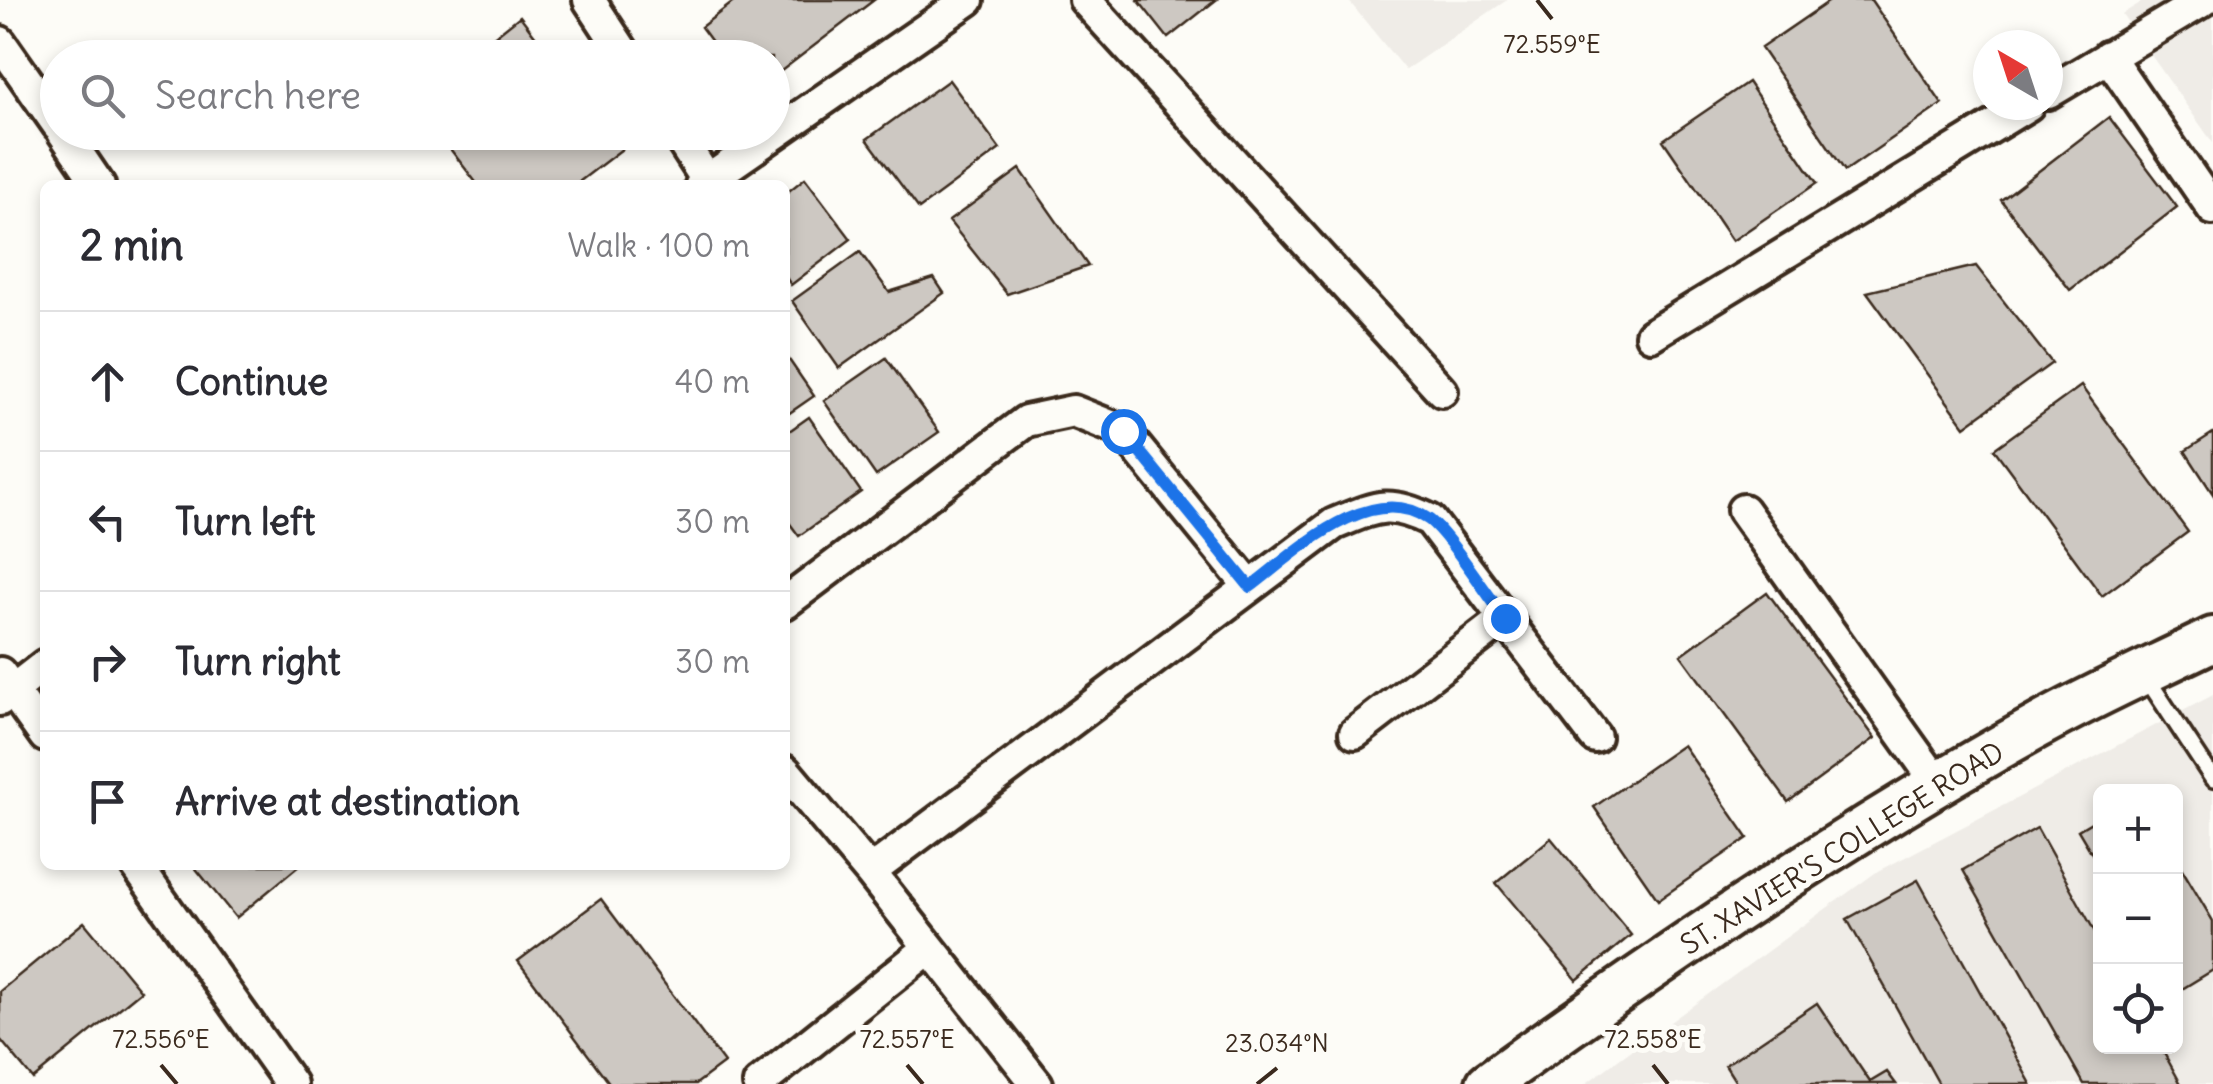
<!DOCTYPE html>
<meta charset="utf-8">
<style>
:root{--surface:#fff;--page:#f2f2f3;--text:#2b2b33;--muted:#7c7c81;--line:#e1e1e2}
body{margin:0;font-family:Delius,sans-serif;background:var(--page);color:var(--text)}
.controls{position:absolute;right:30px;bottom:30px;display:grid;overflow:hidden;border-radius:15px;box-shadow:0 5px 15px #0003}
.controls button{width:90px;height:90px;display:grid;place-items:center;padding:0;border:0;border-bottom:2px solid var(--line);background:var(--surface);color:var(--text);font:50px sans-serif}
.compass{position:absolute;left:1973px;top:30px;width:90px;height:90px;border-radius:50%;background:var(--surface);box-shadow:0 5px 15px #0003;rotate:321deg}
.stop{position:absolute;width:30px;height:30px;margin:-22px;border:8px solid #1a73e8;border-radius:50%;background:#fff}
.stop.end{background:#1a73e8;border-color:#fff;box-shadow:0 2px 10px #0008}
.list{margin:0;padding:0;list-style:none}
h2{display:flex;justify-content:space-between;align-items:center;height:130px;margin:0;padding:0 40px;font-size:42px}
h2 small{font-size:32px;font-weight:400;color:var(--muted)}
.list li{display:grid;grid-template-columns:65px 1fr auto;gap:30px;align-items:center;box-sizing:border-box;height:140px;padding:0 40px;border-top:2px solid var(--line)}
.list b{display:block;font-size:38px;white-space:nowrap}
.list em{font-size:32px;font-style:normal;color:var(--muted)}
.icon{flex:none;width:55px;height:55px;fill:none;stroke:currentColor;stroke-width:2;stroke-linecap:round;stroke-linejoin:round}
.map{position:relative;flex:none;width:2213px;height:1084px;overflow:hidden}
.search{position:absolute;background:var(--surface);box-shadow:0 5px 15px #0003;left:40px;top:40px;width:750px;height:110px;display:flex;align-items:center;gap:25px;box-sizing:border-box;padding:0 35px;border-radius:55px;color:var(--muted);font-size:38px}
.panel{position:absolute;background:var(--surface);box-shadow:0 5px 15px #0003;left:40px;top:180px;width:750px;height:690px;border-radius:15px}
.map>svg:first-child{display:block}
.built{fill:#efece7;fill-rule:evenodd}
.building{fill:#cdc8c2;stroke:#3b2a1e;stroke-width:2.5}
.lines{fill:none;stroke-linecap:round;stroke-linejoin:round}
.lane-casing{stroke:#3b2a1e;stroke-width:22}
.street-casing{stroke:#3b2a1e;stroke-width:38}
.secondary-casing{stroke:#3b2a1e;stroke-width:50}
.lane{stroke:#fdfcf7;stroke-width:15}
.street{stroke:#fdfcf7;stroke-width:30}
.secondary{stroke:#fdfcf7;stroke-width:42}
.route{stroke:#1a73e8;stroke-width:12}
.ticks{fill:none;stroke:#3b2a1e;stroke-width:4}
.labels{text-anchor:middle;stroke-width:10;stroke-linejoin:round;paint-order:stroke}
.street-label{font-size:28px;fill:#3b2a1e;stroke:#fdfcf7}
.ticks-label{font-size:25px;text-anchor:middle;fill:#3b2a1e;stroke:#fdfcf7;stroke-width:10;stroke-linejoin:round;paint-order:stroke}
</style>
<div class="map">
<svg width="2213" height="1084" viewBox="0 0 2213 1084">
<rect width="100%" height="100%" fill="#fdfcf7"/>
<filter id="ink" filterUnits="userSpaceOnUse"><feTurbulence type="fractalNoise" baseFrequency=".01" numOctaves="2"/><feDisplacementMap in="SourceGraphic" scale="20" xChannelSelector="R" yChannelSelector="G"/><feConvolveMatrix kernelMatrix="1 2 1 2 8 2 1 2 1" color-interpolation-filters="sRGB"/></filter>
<g filter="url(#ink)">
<path class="built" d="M1348 0H1507L1405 70Z
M2145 0H2213V143L2122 14Z
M2213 695V1084H1585L1875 873ZM2100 792H2176V1046H2100Z"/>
<path class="building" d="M736 0H874L772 78V58H724L701 27Z
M1138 0H1216L1168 38Z
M1831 0H1871L1942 104 1845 171 1761 48Z
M520 16 552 58H467Z
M949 80 1000 149 919 209 867 139Z
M1748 82 1817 183 1732 241 1663 140Z
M2109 117 2177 207 2070 290 2001 200Z
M437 132H609L622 149 575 185H478Z
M1020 169 1088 266 1007 294 949 221Z
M805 178 851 239 791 285 785 276V194Z
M860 252 889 292 934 278 944 293 839 368 792 301Z
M1976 266 2052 363 1965 426 1867 292Z
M785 354 814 396 785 416Z
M886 358 939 432 876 476 824 401Z
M2081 386 2188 532 2102 596 1994 449Z
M809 417 861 492 799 536 785 517V434Z
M2213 433V494L2185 451Z
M1767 592 1875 738 1788 802 1681 655Z
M1683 745 1748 838 1658 900 1594 807Z
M2100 817V867L2078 830Z
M2037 828 2100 941V1046H2160L2181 1084H2084L1963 870Z
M1551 838 1631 935 1577 980 1496 883Z
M2176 859 2213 921V970L2177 992Z
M193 865H300L236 918Z
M1918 880 2031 1084H1939L1847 919Z
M601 899 724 1063 696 1084H610L518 961Z
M84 922 141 991 33 1079 0 1039V991Z
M1817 1003 1870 1082 1887 1072 1896 1084H1737L1725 1065Z"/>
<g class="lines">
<g class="lane-casing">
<path id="lane" d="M2146 677 2213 779"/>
</g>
<g class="street-casing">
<path id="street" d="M589 0 627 58
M1085 0 1442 391
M0 42 58 125
M2108 56 2213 209
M2048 93 2204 0
M63 132 99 185
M676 132 707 180
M701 185 968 0
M1651 335 2028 105
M1743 510 1938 784
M785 603 1026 421 1073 411 1123 431 1250 587
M0 673 45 736
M0 700 45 665
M1355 733 1505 618
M785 771 870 872 1037 1084
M136 865 291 1084
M870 872 1334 524C1376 507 1388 499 1430 520L1595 737
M759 1084 928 949"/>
</g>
<g class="secondary-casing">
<path id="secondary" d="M1488 1084C1664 956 1846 833 2036 727 2093 695 2154 668 2213 639"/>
</g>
<use href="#lane" class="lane"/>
<use href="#street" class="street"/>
<use href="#secondary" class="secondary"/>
</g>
</g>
<g class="lines" filter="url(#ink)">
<path class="route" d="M1123 431 1250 587C1295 553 1370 479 1428 519 1446 531 1488 596 1505 618"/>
</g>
<path class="ticks" d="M1537 0 1552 19M161 1065 177 1084M907 1065 923 1084M1653 1065 1668 1084M1257 1084 1277 1068"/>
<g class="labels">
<g class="street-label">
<text transform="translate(1842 848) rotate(-32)" y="10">ST. XAVIER'S COLLEGE ROAD</text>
</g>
</g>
<g class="ticks-label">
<text x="1552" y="53">72.559°E</text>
<text x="161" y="1048">72.556°E</text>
<text x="907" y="1048">72.557°E</text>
<text x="1653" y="1048">72.558°E</text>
<text x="1277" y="1052">23.034°N</text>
</g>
</svg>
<div class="controls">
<button>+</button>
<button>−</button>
<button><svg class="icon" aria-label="locate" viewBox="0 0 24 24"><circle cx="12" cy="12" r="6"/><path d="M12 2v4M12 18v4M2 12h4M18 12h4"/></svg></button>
</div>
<svg class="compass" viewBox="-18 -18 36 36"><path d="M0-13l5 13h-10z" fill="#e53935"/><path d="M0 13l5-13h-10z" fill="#7c7c81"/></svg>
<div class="stop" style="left:1123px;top:431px"></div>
<div class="stop end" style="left:1505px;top:618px"></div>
<div class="search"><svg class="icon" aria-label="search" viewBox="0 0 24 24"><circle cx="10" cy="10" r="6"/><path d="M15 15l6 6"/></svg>Search here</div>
<section class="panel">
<h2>2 min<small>Walk · 100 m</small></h2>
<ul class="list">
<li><svg class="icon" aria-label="ahead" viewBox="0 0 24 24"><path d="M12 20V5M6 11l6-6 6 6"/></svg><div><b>Continue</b></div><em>40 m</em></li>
<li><svg class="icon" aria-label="left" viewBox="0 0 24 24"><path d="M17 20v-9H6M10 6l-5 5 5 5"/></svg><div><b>Turn left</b></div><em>30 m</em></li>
<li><svg class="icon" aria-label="right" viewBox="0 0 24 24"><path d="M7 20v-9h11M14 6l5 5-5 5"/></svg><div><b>Turn right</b></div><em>30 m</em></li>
<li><svg class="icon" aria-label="arrive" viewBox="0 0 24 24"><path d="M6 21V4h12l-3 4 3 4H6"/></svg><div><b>Arrive at destination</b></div></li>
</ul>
</section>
</div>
